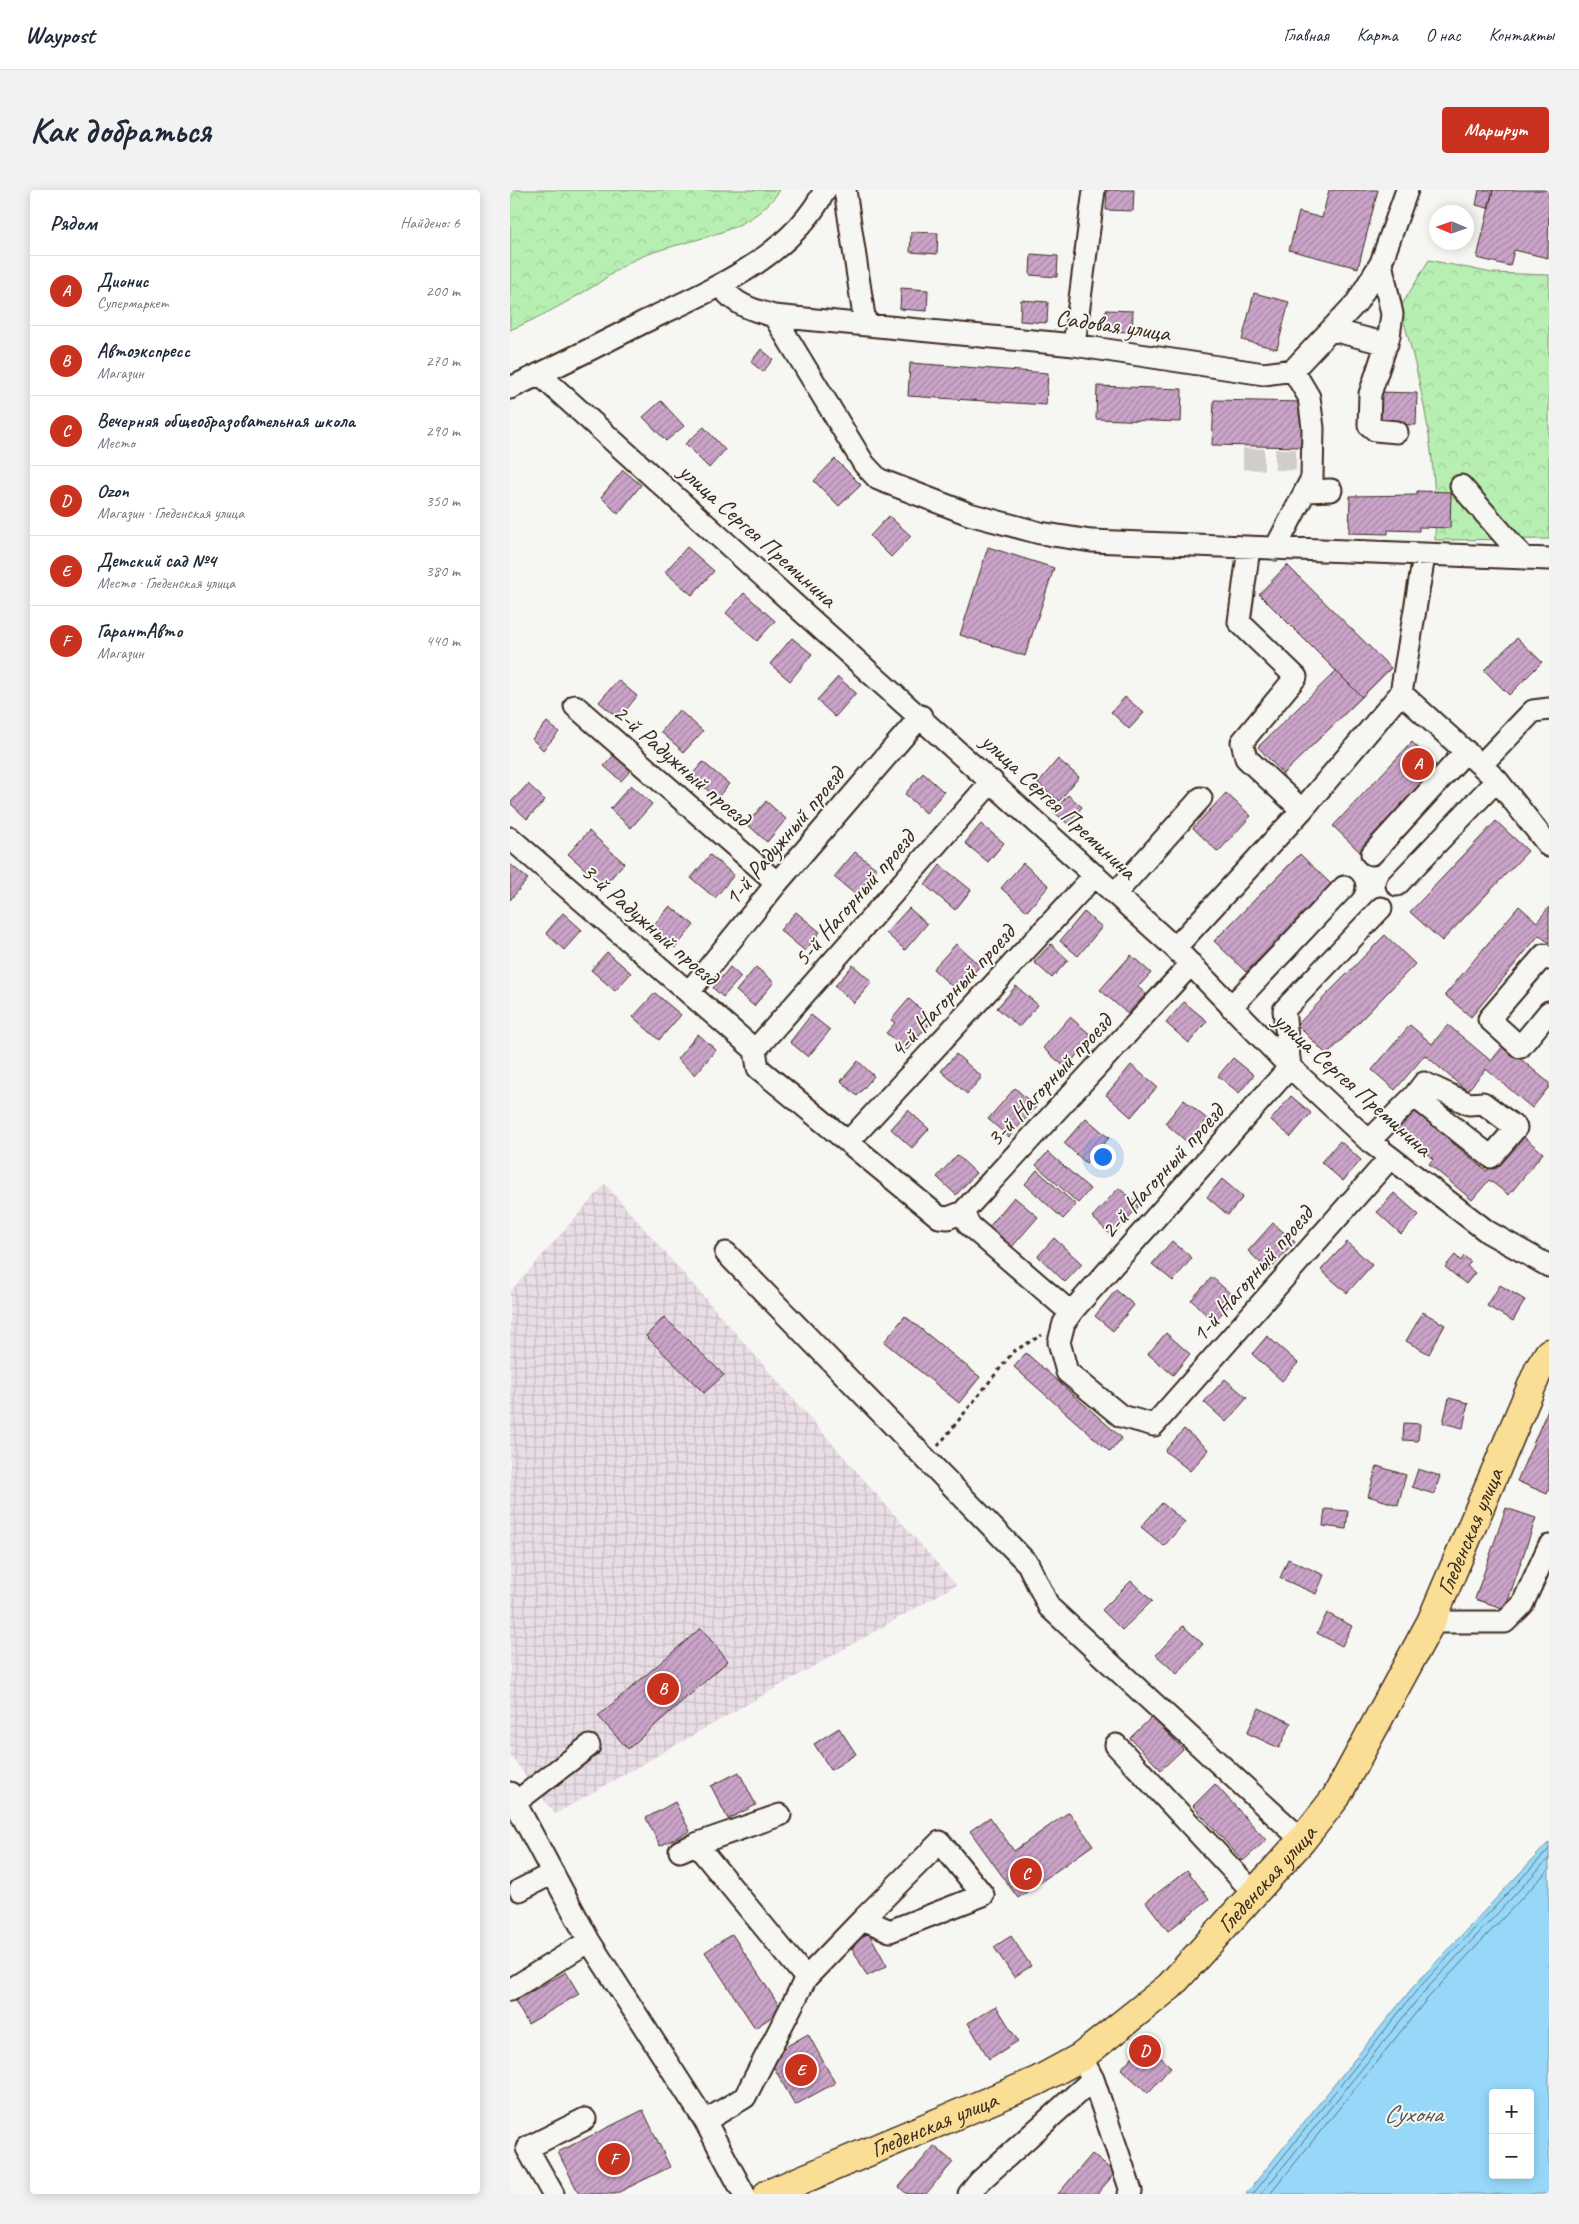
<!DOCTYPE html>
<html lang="ru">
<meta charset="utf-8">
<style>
:root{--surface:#fff;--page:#f2f2f3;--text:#1f2937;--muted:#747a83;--line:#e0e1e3;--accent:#c8321e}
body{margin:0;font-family:Caveat,sans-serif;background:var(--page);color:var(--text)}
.controls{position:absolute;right:15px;bottom:15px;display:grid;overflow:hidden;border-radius:5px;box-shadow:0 2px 12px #0003}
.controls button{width:45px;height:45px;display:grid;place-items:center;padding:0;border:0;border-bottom:1px solid var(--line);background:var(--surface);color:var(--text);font:25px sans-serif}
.compass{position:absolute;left:919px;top:15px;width:45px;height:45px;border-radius:50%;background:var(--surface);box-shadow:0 2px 12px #0003;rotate:272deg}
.you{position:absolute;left:592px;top:966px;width:18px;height:18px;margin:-12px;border:4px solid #fff;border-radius:50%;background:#1a73e8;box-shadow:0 0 0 8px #1a73e833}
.badge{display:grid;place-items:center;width:32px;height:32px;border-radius:50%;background:var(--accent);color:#fff;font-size:16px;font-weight:700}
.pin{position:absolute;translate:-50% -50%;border:2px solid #fff;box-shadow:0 1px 5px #0006}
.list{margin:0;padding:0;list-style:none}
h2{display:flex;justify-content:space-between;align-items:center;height:65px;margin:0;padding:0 20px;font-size:21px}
h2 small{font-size:16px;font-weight:400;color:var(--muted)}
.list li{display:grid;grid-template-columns:32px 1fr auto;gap:15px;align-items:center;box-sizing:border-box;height:70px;padding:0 20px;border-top:1px solid var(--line)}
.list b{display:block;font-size:19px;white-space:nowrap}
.list p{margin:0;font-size:16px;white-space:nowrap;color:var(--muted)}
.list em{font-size:16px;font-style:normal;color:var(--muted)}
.map{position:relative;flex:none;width:1039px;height:2004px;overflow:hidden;border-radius:5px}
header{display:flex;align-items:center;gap:30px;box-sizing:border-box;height:70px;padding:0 25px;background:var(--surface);border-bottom:1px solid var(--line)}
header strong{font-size:24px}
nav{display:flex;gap:28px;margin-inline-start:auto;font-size:18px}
.intro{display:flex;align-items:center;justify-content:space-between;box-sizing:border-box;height:120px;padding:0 30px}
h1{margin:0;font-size:35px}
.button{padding:12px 22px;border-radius:5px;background:var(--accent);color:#fff;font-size:18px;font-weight:700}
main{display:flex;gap:30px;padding:0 30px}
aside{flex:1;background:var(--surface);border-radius:5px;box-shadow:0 2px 12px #0003}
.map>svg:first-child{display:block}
.industrial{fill:url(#industrial-grid)}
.forest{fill:url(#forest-crowns);stroke:#798c68}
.water{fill:#97d8f9;stroke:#7292a1;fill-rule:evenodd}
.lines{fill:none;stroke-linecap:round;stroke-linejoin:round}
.shore{stroke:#607076;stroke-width:1}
.building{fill:url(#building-hatch);stroke:#3b2a1e}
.minor-tunnel{stroke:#d1cdc8;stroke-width:21;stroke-dasharray:21 11;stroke-linecap:butt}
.minor-casing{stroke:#3b2a1e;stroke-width:25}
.major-casing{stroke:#3b2a1e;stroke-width:31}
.path{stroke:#3b2a1e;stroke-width:3;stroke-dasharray:4 4;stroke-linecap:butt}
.minor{stroke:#f6f6f2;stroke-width:21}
.major{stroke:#fbde96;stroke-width:28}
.labels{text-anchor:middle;stroke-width:4;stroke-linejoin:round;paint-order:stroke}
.street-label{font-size:24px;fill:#3b2a1e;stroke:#f6f6f2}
.water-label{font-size:25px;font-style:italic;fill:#525655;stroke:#f6f6f2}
</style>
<header>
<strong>Waypost</strong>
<nav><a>Главная</a><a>Карта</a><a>О нас</a><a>Контакты</a></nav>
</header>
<div class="intro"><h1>Как добраться</h1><a class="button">Маршрут</a></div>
<main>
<aside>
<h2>Рядом<small>Найдено: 6</small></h2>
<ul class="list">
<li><span class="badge">A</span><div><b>Дионис</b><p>Супермаркет</p></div><em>200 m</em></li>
<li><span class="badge">B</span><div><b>Автоэкспресс</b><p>Магазин</p></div><em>270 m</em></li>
<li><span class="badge">C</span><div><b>Вечерняя общеобразовательная школа</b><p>Место</p></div><em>290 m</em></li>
<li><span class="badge">D</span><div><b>Ozon</b><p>Магазин · Гледенская улица</p></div><em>350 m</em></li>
<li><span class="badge">E</span><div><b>Детский сад №4</b><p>Место · Гледенская улица</p></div><em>380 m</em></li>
<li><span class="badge">F</span><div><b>ГарантАвто</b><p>Магазин</p></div><em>440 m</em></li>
</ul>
</aside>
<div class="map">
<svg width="1039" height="2004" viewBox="0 0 1039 2004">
<defs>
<pattern id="industrial-grid" width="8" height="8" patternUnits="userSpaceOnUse" patternTransform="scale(1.25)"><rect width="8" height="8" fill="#e9dde6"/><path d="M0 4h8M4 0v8" fill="none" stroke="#c9bec5"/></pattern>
<pattern id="forest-crowns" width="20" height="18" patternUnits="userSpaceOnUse" patternTransform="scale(1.25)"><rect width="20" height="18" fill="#b7efb2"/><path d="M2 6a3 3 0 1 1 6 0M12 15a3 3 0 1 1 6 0" fill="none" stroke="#9ecd99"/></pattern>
<pattern id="building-hatch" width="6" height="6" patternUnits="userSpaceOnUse" patternTransform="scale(1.25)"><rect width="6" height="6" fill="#cba4ca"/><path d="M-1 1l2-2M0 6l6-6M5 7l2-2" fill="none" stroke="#a686a3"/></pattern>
</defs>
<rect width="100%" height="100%" fill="#f6f6f2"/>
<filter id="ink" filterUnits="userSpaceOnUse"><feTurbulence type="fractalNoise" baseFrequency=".02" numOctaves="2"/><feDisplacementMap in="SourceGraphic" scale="10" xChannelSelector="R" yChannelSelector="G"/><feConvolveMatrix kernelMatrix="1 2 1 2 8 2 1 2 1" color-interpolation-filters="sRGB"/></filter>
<g filter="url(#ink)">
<path class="industrial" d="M95 994 446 1395 45 1624 0 1565V1102Z"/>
<path class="forest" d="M0 0H270C237 49 175 47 126 69 111 76 98 87 84 96 57 112 29 128 0 140Z
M919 70 982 83 1039 85V349L925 350C928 271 912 193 890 118Z"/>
<path class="water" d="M1039 1652V2004H736L903 1797ZM983 1903H1020V1985H983Z"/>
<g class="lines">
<path class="shore" d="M743 2004 907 1800 1039 1659
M751 2004 912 1804 1039 1668
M760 2004 917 1809 1039 1679"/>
</g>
<path class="building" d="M597 0H624L623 21 596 20Z
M819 0H868L848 78 779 60 789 22 812 28Z
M969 0H983L978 18 966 15Z
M983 0H1039L1038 68 1004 60 1000 76 967 68Z
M401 42 428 43 427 64 400 62Z
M521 64 548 66 547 87 520 85Z
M391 98 418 100 417 121 390 119Z
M744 103 779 112 767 159 732 150Z
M511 110 538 112 537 133 510 131Z
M596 120 623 121 622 142 595 141Z
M251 159 263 169 253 182 241 172Z
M400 173 538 183 536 215 398 206Z
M587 196 672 199 671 232 586 229Z
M868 202 907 203 906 235 867 234Z
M704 210 792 212 791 257 702 255Z
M151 211 174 236 156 251 133 227Z
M194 237 215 260 199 278 175 254Z
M325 269 351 295 329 316 304 291Z
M113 280 131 295 108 324 91 307Z
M907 301 941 302 940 338 909 337V341L878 340V344L839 343 840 306 907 305Z
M379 326 401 346 381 367 360 346Z
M177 357 204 381 182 405 155 382Z
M478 357 544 378 515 466 450 445Z
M777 375 881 478 852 507 749 404Z
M234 403 265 431 247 451 216 423Z
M282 448 302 464 280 491 260 474Z
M1007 448 1032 472 999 505 974 480Z
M826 481 852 507 773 584 748 557Z
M328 487 346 503 325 527 307 510Z
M108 490 127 506 109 529 89 512Z
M615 507 634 523 619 539 601 522Z
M169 520 193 541 174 562 151 542Z
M37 532 49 542 33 560 22 549Z
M902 552 931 580 852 664 823 636Z
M105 564 122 579 111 591 94 576Z
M548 569 569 587 549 611 528 593Z
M193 572 219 594 207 608 181 586Z
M413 583 434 602 416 623 395 604Z
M18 594 35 610 17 629 0 613Z
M121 595 142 614 121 638 100 619Z
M716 603 741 626 708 662 683 638Z
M558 605 572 617 558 634 544 622Z
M256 611 276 629 257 652 237 634Z
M986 631 1018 661 932 751 900 722Z
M471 634 494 653 478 672 455 653Z
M79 641 114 673 94 696 58 664Z
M345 662 367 679 346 705 324 687Z
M790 664 822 695 736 782 704 751Z
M200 665 224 685 205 708 181 688Z
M513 673 539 696 517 721 491 698Z
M0 674 18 689 0 710Z
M430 675 461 700 445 720 415 695Z
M160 716 184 735 165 758 141 738Z
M1009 716 1027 732 1039 717V753L1029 745 961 827 935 805Z
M399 718 417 734 395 760 376 743Z
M286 722 310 742 295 761 270 740Z
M574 722 592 737 568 766 550 751Z
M53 723 72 740 54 760 36 743Z
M875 745 905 774 817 865 787 835Z
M446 754 470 776 447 801 423 779Z
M541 754 558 770 542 788 524 772Z
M97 762 121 783 105 801 81 780Z
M621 765 641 783 628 797 636 804 618 824 590 800Z
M343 775 362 792 344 813 325 796Z
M220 777 231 787 213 807 203 798Z
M246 777 264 792 244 816 226 801Z
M506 796 528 815 509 837 487 818Z
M145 803 171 825 149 850 123 827Z
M399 809 423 830 397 860 376 843 385 833 381 830Z
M674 812 697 831 679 853 656 833Z
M301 825 320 840 298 867 280 852Z
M560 827 582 846 556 878 533 858Z
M900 835 922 854 938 835 981 871 994 855 1039 893V897L1022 918 976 879 957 901 915 865 885 900 862 880Z
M188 844 206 860 185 885 167 869Z
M446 864 472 887 457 904 431 881Z
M723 868 744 885 729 903 708 886Z
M348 871 364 886 347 906 331 891Z
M621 875 647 897 621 927 596 905Z
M505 898 526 917 499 947 478 929Z
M781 906 801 923 781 947 761 930Z
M674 910 697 929 677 952 655 933Z
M905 912 944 944 939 950 977 981 1009 943 1033 963 999 1005 979 990 962 1010 919 974 923 969 884 937Z
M398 920 419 939 402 958 381 939Z
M576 928 599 948 576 973 554 953Z
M830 951 851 970 833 991 811 972Z
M538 962 580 999 568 1013 526 975Z
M447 965 466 983 446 1005 427 987Z
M527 980 566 1015 553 1029 515 994Z
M712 989 733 1007 718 1025 697 1007Z
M609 998 629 1016 602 1046 582 1027Z
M884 1003 909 1025 891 1044 867 1022Z
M504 1007 528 1027 502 1057 479 1037Z
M763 1033 785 1052 759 1081 738 1061Z
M544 1048 572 1074 555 1092 528 1066Z
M662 1051 682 1068 663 1091 642 1074Z
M837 1052 862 1075 837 1103 811 1080Z
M945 1065 951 1071 954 1066 961 1072 957 1076 965 1083 956 1094 935 1077Z
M702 1087 725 1108 704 1132 681 1110Z
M990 1095 1015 1110 1003 1131 977 1116Z
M606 1100 624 1115 603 1141 585 1126Z
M913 1122 935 1135 919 1164 896 1151Z
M395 1126 470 1187 449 1213 374 1152Z
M154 1127 214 1185 194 1203 136 1146Z
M656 1143 680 1164 663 1185 638 1164Z
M757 1146 788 1173 772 1191 742 1164Z
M516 1163 612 1248 600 1262 504 1177Z
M715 1189 737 1208 716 1232 694 1212Z
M939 1208 958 1213 953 1238 933 1233Z
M1039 1217V1299L1037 1304 1007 1291Z
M894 1233 910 1234 908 1251 893 1250Z
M674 1239 699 1260 680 1281 655 1261Z
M867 1276 896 1285 888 1315 858 1306Z
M908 1279 930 1286 924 1304 902 1297Z
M652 1313 675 1332 654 1356 631 1337Z
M996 1318 1026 1328 995 1419 965 1409Z
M815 1319 838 1321 836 1339 813 1336Z
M778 1369 814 1385 806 1404 770 1388Z
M621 1391 642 1411 612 1440 592 1420Z
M817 1423 842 1436 832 1456 807 1443Z
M673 1436 693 1454 667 1484 646 1465Z
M191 1438 218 1471 118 1559 88 1526Z
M749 1518 781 1533 769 1558 737 1543Z
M642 1527 673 1559 651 1580 620 1548Z
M329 1538 346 1564 321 1580 304 1554Z
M229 1582 246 1615 218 1629 201 1596Z
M705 1594 756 1650 733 1671 683 1616Z
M165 1612 180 1641 150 1656 136 1628Z
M559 1622 583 1655 508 1708 460 1641 480 1627 504 1661Z
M677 1680 699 1709 658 1741 636 1712Z
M359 1743 377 1776 357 1786 340 1754Z
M222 1744 272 1820 245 1838 195 1762Z
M501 1746 521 1776 504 1787 484 1757Z
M56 1782 69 1804 18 1834 5 1811Z
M486 1816 508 1851 479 1869 458 1833Z
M298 1844 325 1893 285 1915 258 1867Z
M635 1853 661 1877 638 1903 611 1879Z
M133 1920 160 1977 105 2004H69L48 1962Z
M424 1956 443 1972 416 2004H397L389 1997Z
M582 1964 605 1983 587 2004H548Z"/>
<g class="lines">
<path class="minor-tunnel" d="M733 269 802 270"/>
<g class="minor-casing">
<path id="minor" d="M335 0 355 133
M871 73 882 124 879 146 860 204 859 235 865 240 887 242
M209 95C226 115 239 119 264 126L564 155 754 184 783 180 847 112 871 73 897 0
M264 126 354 274 368 289 459 324 530 343 581 351 1039 369
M822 140 877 154
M564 155 584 0
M29 184 665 758 780 877 859 951 978 1042 1039 1076
M0 198C44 178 87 156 130 134 197 101 279 70 315 0
M951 296 1013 367
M797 301 821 300
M739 358 729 432 786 487 732 552 736 568 792 620
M765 359 802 288 803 238 799 207 783 180
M891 503 987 590 1039 656
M65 516 267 693
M971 575 1023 521 1039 519
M0 648 245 860
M862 664 956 561
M887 695 987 590
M605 704 691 608
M871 718 774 820 780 877 564 1119 554 1133 549 1152 557 1182 611 1226 644 1235 880 968
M665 758 792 620 891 503 914 366
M1039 769 1034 765 979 829 1010 857 1039 822
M179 802 267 693 411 526
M721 817 834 697
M245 860 248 878 429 1027 438 1028 453 1022 681 774
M245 860 482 591
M859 951 904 906 981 967 1006 938 973 913 959 914 914 893 904 906
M338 952 585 685
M453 1022 459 1035 553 1116 564 1119
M216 1063 518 1374 539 1417 792 1650
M921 1432H995L1012 1415 1039 1356
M606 1555 744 1703
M0 1603 79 1751 195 1931 234 2004
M0 1614 6 1612 79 1556
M186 1654 296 1788
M170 1661 186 1654 270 1625
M10 1700 43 1683
M0 1800 79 1751
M583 1889 621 2001 619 2004
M195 1931 235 1907 296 1788 353 1729 380 1741 473 1705 430 1652 353 1729
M43 2004 17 1958 75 1929
M459 2004 470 1991 583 1889 571 1867"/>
</g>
<g class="major-casing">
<g id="major">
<path id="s1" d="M258 2004 527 1891 571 1867 660 1796 792 1650 826 1607 921 1432 1029 1179 1039 1163"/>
</g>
</g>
<path class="path" d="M428 1256 504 1161 532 1145"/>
<use href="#minor" class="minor"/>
<use href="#major" class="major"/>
</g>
</g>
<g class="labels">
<g class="street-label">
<text transform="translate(603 135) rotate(8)" y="8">Садовая улица</text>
<text transform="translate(248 345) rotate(42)" y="8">улица Сергея Преминина</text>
<text transform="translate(172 575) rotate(41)" y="8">2-й Радужный проезд</text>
<text transform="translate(549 616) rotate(43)" y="8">улица Сергея Преминина</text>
<text transform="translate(274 646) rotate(-50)" y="8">1-й Радужный проезд</text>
<text transform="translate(344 708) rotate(-49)" y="8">5-й Нагорный проезд</text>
<text transform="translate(140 734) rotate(41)" y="8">3-й Радужный проезд</text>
<text transform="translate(442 801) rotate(-47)" y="8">4-й Нагорный проезд</text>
<text transform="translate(539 890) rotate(-47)" y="8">3-й Нагорный проезд</text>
<text transform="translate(843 894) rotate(42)" y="8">улица Сергея Преминина</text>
<text transform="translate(652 981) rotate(-48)" y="8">2-й Нагорный проезд</text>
<text transform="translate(742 1084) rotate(-49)" y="8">1-й Нагорный проезд</text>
<text dy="8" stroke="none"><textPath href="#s1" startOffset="1005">Гледенская улица</textPath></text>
<text dy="8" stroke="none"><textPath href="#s1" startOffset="600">Гледенская улица</textPath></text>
<text dy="8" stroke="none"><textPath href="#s1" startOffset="180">Гледенская улица</textPath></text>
</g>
<g class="water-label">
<text x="903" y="1932">Сухона</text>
</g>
</g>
</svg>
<div class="controls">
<button>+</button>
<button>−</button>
</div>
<svg class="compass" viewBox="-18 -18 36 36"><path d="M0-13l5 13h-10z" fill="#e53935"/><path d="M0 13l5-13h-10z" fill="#747a83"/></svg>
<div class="you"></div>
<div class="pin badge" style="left:908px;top:574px">A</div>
<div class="pin badge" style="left:153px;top:1499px">B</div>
<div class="pin badge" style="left:516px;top:1684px">C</div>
<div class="pin badge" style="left:635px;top:1861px">D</div>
<div class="pin badge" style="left:291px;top:1880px">E</div>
<div class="pin badge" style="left:104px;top:1969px">F</div>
</div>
</main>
